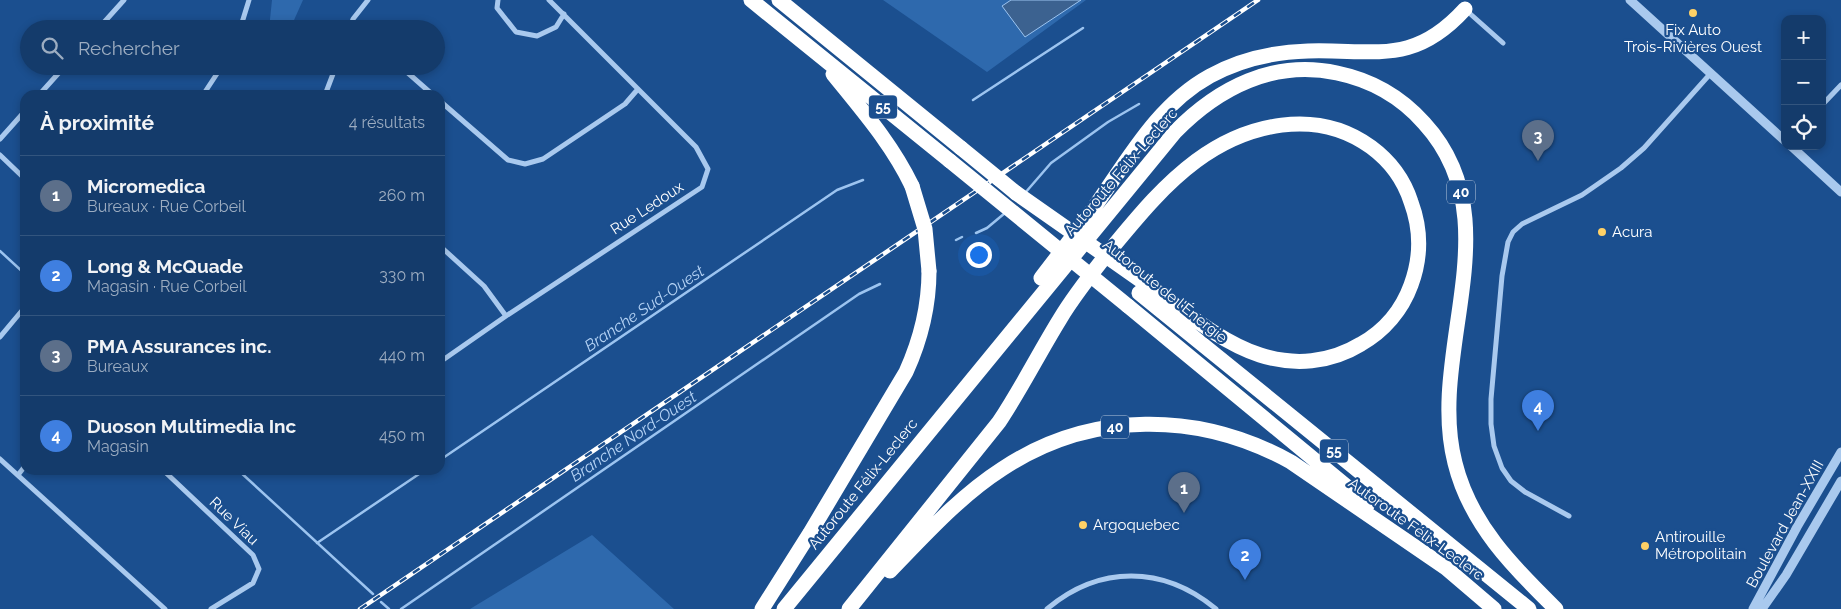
<!DOCTYPE html>
<html lang="fr">
<meta charset="utf-8">
<style>
:root{--surface:#143b6b;--page:#1d4271;--text:#f1f3f6;--muted:#9dadc1;--line:#33557e;--accent:#8abfa5}
body{margin:0;font-family:Raleway,sans-serif;background:var(--page);color:var(--text)}
.controls{position:absolute;right:15px;top:15px;display:grid;overflow:hidden;border-radius:10px;box-shadow:0 2px 8px #0003}
.controls button{width:45px;height:45px;display:grid;place-items:center;padding:0;border:0;border-bottom:1px solid var(--line);background:var(--surface);color:var(--text);font:25px sans-serif}
.you{position:absolute;left:978px;top:254px;width:18px;height:18px;margin:-12px;border:4px solid #fff;border-radius:50%;background:#1a73e8;box-shadow:0 0 0 8px #1a73e833}
.badge{display:grid;place-items:center;width:32px;height:32px;border-radius:50%;background:var(--accent);color:#fff;font-size:16px;font-weight:700}
.pin{position:absolute;translate:-50% -41px;filter:drop-shadow(0 1px 2px #0008)}
.pin::after{content:'';position:absolute;top:26px;width:18px;height:15px;background:inherit;clip-path:polygon(0 0,100% 0,50% 100%)}
.list{margin:0;padding:0;list-style:none}
h2{display:flex;justify-content:space-between;align-items:center;height:65px;margin:0;padding:0 20px;font-size:21px}
h2 small{font-size:16px;font-weight:400;color:var(--muted)}
.list li{display:grid;grid-template-columns:32px 1fr auto;gap:15px;align-items:center;box-sizing:border-box;height:80px;padding:0 20px;border-top:1px solid var(--line)}
.list b{display:block;font-size:19px;white-space:nowrap}
.list p{margin:0;font-size:16px;white-space:nowrap;color:var(--muted)}
.list em{font-size:16px;font-style:normal;color:var(--muted)}
.icon{flex:none;width:28px;height:28px;fill:none;stroke:currentColor;stroke-width:2;stroke-linecap:round;stroke-linejoin:round}
.map{position:relative;flex:none;width:1841px;height:609px;overflow:hidden}
.search{position:absolute;background:var(--surface);box-shadow:0 2px 8px #0003;left:20px;top:20px;width:425px;height:55px;display:flex;align-items:center;gap:12px;box-sizing:border-box;padding:0 18px;border-radius:28px;color:var(--muted);font-size:19px}
.panel{position:absolute;background:var(--surface);box-shadow:0 2px 8px #0003;left:20px;top:90px;width:425px;height:385px;border-radius:15px}
.map>svg:first-child{display:block}
.green{fill:#2e69ad}
.water{fill:#3c6290;stroke:#9cc4f0}
.lines{fill:none;stroke-linecap:round;stroke-linejoin:round}
.stream{stroke:#9cc4f0;stroke-width:2.5}
.minor{stroke:#a9c9ee;stroke-width:5}
.tertiary{stroke:#a9c9ee;stroke-width:9}
.motorway{stroke:#fff;stroke-width:15}
.rail-casing{stroke:#fff;stroke-width:4.5}
.rail{stroke:#1b4f8f;stroke-width:2.5;stroke-dasharray:8;stroke-linecap:butt}
.motorway-bridge{stroke:#fff;stroke-width:15}
.poi-dot{fill:#ffd166;stroke:#1b4f8f;stroke-width:2}
.labels{text-anchor:middle;stroke-width:4.5;stroke-linejoin:round;paint-order:stroke}
.shield{fill:#1b4f8f;stroke:#bbcadd;stroke-width:1}
.shield-label{font-size:14px;font-weight:bold;fill:#fff}
.poi-label{font-size:15px;fill:#fff;stroke:#1b4f8f;text-anchor:start}
.street-label{font-size:15px;fill:#fff;stroke:#1b4f8f}
.water-label{font-size:16px;font-style:italic;fill:#b5d3f5;stroke:#1b4f8f}
</style>
<div class="map">
<svg width="1841" height="609" viewBox="0 0 1841 609">
<rect width="100%" height="100%" fill="#1b4f8f"/>
<path class="green" d="M272 0H303L290 29H269Z
M883 0H1086L987 72Z
M592 535 674 609H470Z"/>
<path class="water" d="M1011 0H1081L1025 37 1002 6Z"/>
<g class="lines">
<path class="stream" d="M973 100 1083 28
M1025 193 1051 163 1108 122 1139 104
M976 233 987 228 1005 213
M956 240 962 237
M0 251 25 274
M440 460 837 190 863 180
M238 470 373 594
M317 543 425 470
M381 602 389 609
M401 609 859 294 880 284"/>
<path class="minor" d="M498 0 497 8 516 32 537 36 556 27 564 14
M1467 11 1503 43
M98 29 124 0
M240 29 249 0
M350 29 353 19 368 0
M400 66 433 95
M39 95 65 66
M203 95 222 66
M325 95 336 66
M440 101 508 160 525 164 543 159 625 104 638 89
M1822 105 1841 85
M0 139 25 111
M0 155 25 179
M440 246 484 286 506 316
M0 337 25 307
M440 362 506 316 702 187 708 169 696 147 549 0
M0 459 165 609
M163 470 253 555 259 569 253 583 211 609
M18 475 25 466
M1569 516 1525 492 1511 481 1502 468 1494 446 1491 424V399L1502 276 1508 242 1513 232 1522 224 1582 195 1621 168 1644 148 1711 73
M1047 609C1099 565 1163 565 1216 609"/>
<path class="tertiary" d="M1630 0 1785 141
M1791 146 1841 192
M1753 609 1797 527 1841 452
M1762 609 1786 575 1841 481"/>
<path class="motorway" d="M751 0 950 161
M779 0 961 148
M833 74C862 110 892 144 912 186
M999 179 1016 193
M1041 278C1060 253 1080 228 1098 202 1130 156 1159 104 1210 76 1241 59 1274 52 1308 51 1376 49 1413 66 1465 9
M1139 293 1529 609
M1128 306 1368 504
M890 571C925 535 960 496 1002 469 1091 410 1199 411 1291 462L1446 568 1494 609
M762 609 810 533 906 372C921 339 929 307 929 271
M784 609 1175 132C1218 88 1274 59 1337 73 1371 80 1401 97 1424 123 1514 221 1426 351 1455 463 1470 524 1513 567 1556 609
M849 609 999 422C1021 389 1039 353 1060 319 1076 292 1096 268 1116 243 1140 214 1165 184 1196 161 1246 124 1316 107 1371 147 1390 161 1404 180 1411 202 1421 229 1421 258 1411 285 1402 310 1384 331 1361 344 1330 363 1294 366 1260 355 1218 341 1182 309 1146 284"/>
<g class="rail-casing">
<path id="rail" d="M360 609 1258 0"/>
</g>
<use href="#rail" class="rail"/>
<path class="motorway-bridge" d="M961 148 999 179
M950 161 1128 306
M912 186 925 229 929 271
M1016 193 1146 284"/>
</g>
<g class="poi-dot">
<circle cx="1693" cy="13" r="5"/>
<circle cx="1602" cy="232" r="5"/>
<circle cx="1083" cy="525" r="5"/>
<circle cx="1645" cy="546" r="5"/>
</g>
<g class="labels">
<g class="shield">
<rect x="869" y="95.5" width="28" height="23" rx="4"/>
<rect x="1447" y="180.5" width="28" height="23" rx="4"/>
<rect x="1101" y="415.5" width="28" height="23" rx="4"/>
<rect x="1320" y="439.5" width="28" height="23" rx="4"/>
</g>
<g class="shield-label">
<text x="883" y="112">55</text>
<text x="1461" y="197">40</text>
<text x="1115" y="432">40</text>
<text x="1334" y="456">55</text>
</g>
<g class="poi-label">
<text x="1693" y="35" text-anchor="middle">Fix Auto<tspan x="1693" dy="17">Trois-Rivières Ouest</tspan></text>
<text x="1612" y="237">Acura</text>
<text x="1093" y="530">Argoquebec</text>
<text x="1655" y="542">Antirouille<tspan x="1655" dy="17">Métropolitain</tspan></text>
</g>
<g class="street-label">
<text transform="translate(1121 172) rotate(-49)" y="5">Autoroute Félix-Leclerc</text>
<text transform="translate(647 208) rotate(-33)" y="5">Rue Ledoux</text>
<text transform="translate(1165 291) rotate(39)" y="5">Autoroute de l'Énergie</text>
<text transform="translate(863 484) rotate(-51)" y="5">Autoroute Félix-Leclerc</text>
<text transform="translate(234 521) rotate(44)" y="5">Rue Viau</text>
<text transform="translate(1785 524) rotate(-61)" y="5">Boulevard Jean-XXIII</text>
<text transform="translate(1416 529) rotate(36)" y="5">Autoroute Félix-Leclerc</text>
</g>
<g class="water-label">
<text transform="translate(644 308) rotate(-34)" y="6">Branche Sud-Ouest</text>
<text transform="translate(633 436) rotate(-34)" y="6">Branche Nord-Ouest</text>
</g>
</g>
</svg>
<div class="controls">
<button>+</button>
<button>−</button>
<button><svg class="icon" aria-label="locate" viewBox="0 0 24 24"><circle cx="12" cy="12" r="6"/><path d="M12 2v4M12 18v4M2 12h4M18 12h4"/></svg></button>
</div>
<div class="you"></div>
<div class="pin badge" style="left:1184px;top:513px;background:#5c6f8a">1</div>
<div class="pin badge" style="left:1245px;top:580px;background:#3f7fe0">2</div>
<div class="pin badge" style="left:1538px;top:161px;background:#5c6f8a">3</div>
<div class="pin badge" style="left:1538px;top:431px;background:#3f7fe0">4</div>
<div class="search"><svg class="icon" aria-label="search" viewBox="0 0 24 24"><circle cx="10" cy="10" r="6"/><path d="M15 15l6 6"/></svg>Rechercher</div>
<section class="panel">
<h2>À proximité<small>4 résultats</small></h2>
<ul class="list">
<li><span class="badge" style="background:#5c6f8a">1</span><div><b>Micromedica</b><p>Bureaux · Rue Corbeil</p></div><em>260 m</em></li>
<li><span class="badge" style="background:#3f7fe0">2</span><div><b>Long &amp; McQuade</b><p>Magasin · Rue Corbeil</p></div><em>330 m</em></li>
<li><span class="badge" style="background:#5c6f8a">3</span><div><b>PMA Assurances inc.</b><p>Bureaux</p></div><em>440 m</em></li>
<li><span class="badge" style="background:#3f7fe0">4</span><div><b>Duoson Multimedia Inc</b><p>Magasin</p></div><em>450 m</em></li>
</ul>
</section>
</div>
